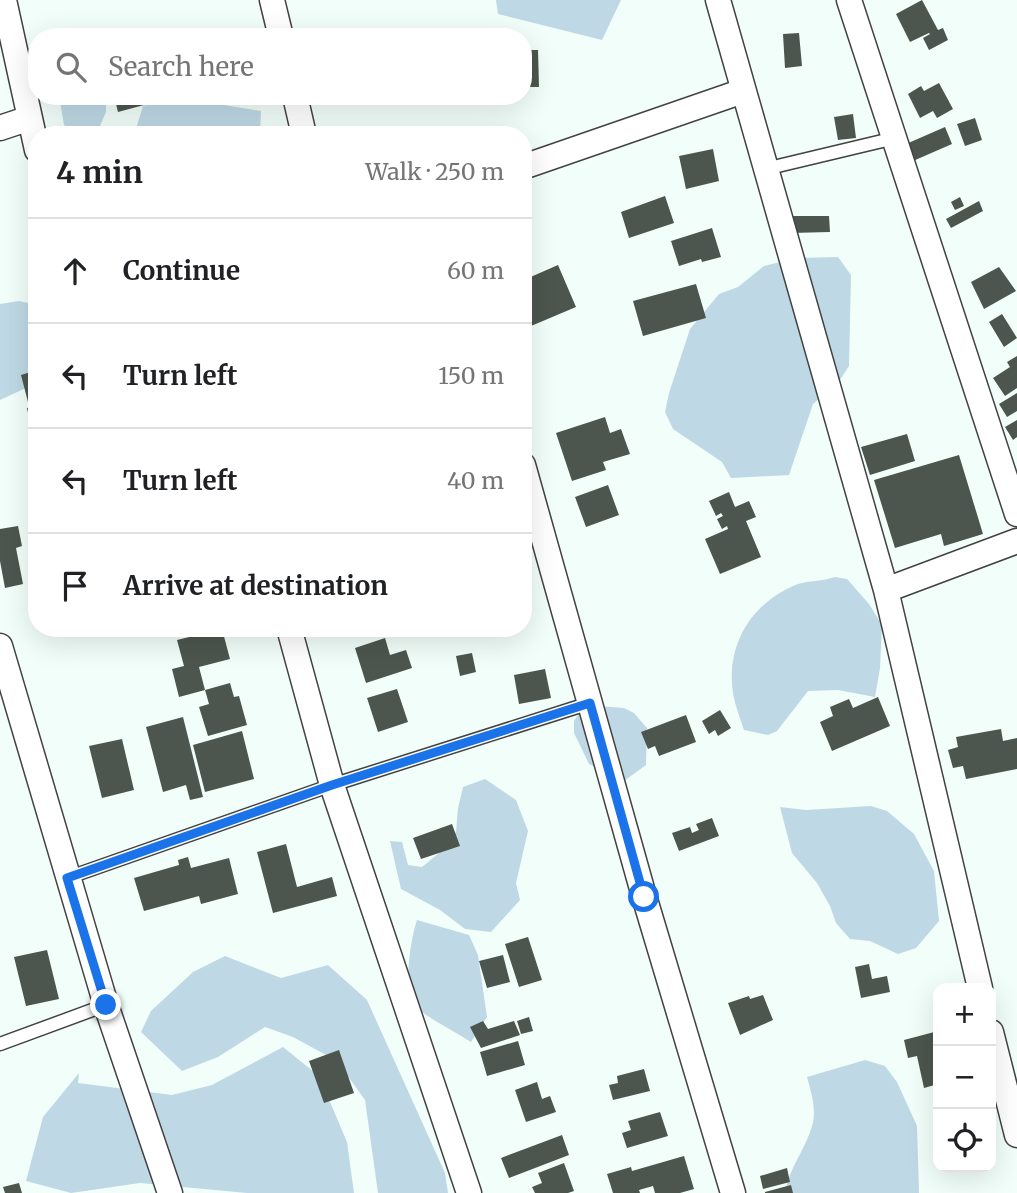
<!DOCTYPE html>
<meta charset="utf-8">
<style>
:root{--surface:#fff;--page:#f6f6f6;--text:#202124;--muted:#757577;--line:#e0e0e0}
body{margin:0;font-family:Merriweather,serif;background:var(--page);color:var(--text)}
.controls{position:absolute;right:21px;bottom:21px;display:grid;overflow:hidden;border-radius:14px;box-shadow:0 7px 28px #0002}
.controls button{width:63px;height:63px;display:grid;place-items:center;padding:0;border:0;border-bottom:2px solid var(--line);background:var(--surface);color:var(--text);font:35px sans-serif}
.stop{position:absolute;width:21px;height:21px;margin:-16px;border:5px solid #1a73e8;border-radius:50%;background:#fff}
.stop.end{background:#1a73e8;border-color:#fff;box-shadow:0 2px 7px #0008}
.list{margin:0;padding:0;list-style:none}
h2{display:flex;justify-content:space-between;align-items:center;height:91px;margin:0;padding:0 28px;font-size:30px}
h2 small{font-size:23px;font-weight:400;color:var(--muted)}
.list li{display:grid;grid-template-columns:46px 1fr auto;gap:21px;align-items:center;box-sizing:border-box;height:105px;padding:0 28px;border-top:2px solid var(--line)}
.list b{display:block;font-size:26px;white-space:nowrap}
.list em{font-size:23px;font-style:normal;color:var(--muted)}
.icon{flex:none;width:38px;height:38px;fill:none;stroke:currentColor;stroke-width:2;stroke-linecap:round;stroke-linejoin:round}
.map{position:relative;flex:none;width:1017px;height:1193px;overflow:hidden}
.search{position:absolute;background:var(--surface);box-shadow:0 7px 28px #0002;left:28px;top:28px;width:504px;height:77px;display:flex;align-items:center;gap:18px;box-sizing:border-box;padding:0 24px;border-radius:28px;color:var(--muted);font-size:26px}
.panel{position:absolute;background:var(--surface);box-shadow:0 7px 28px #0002;left:28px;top:126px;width:504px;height:511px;border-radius:28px}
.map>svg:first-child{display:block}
.green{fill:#bed9e5}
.building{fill:#4c564e}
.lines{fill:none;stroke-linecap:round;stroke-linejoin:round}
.lane-casing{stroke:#424242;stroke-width:15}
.street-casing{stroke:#424242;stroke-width:27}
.lane{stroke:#fff;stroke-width:12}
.street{stroke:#fff;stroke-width:24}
.route{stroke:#1a73e8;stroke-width:9}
</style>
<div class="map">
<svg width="1017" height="1193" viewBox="0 0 1017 1193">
<rect width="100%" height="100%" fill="#f2fef9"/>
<path class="green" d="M496 0H621L602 40 498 14Z
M59 96H106V112L96 135H79L64 125Z
M166 99 185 105H224L261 111 260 132 256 135H134L143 106Z
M838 257 851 275 849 366 838 383 813 404 789 475 731 478 722 462 673 429 665 412 669 393 690 329 719 294 738 287 764 266 797 258Z
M19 301 37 305V378L28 387 0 400V304Z
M835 577 847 579 869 604 882 625 880 668 875 697 838 690 808 691 777 731 768 735 744 730C740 718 735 705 733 693 726 646 750 605 793 586 806 580 821 582 835 577Z
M576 700 598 706 624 708 634 713 647 728 646 765 624 781 589 764 574 733V721L584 706Z
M485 779 516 800 528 831 516 883 520 900 491 932 465 929 440 910 401 889 390 841 402 842 408 865 422 867 444 849 456 832 458 808 463 787Z
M871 806 887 811 914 834 934 871 939 921 916 948 898 954 870 941 850 939 836 923 830 906 817 883 792 853 780 807 806 810Z
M417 920 469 935 478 955 487 1017 471 1042C456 1032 427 1018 415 1006 402 992 411 937 417 920Z
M225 956 281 978 328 965 367 1000 445 1173 448 1193H378L365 1100 337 1061 293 1037 265 1027 218 1057 182 1071 141 1032 151 1011 193 972Z
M283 1047 319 1076 347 1142 354 1193H247L140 1183 71 1193 26 1181 43 1117 79 1073 78 1083 172 1095 212 1085Z
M865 1060 885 1066 897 1082 917 1126 919 1193H785C789 1168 805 1150 812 1126 817 1110 811 1092 807 1077Z"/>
<path class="building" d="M922 0 938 30 943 28 948 40 929 50 923 38 930 34 929 33 910 42 896 14Z
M799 33 802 66 785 68 783 34Z
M523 50H538L539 87H523Z
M939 83 953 109 937 118 933 111 920 118 908 94 921 86 924 91Z
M114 96H142L144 105 118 112Z
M853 114 856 138 838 140 834 117Z
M975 118 982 140 965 146 957 124Z
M945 127 952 144 913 161 906 144Z
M713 149 719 181 686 189 679 156Z
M665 196 674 223 629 238 621 212Z
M960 197 964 206 955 210 951 202Z
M979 201 983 211 951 228 946 219Z
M790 216H829L830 232 791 233Z
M712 228 721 257 702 262 701 259 679 266 671 241Z
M558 265 576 307 531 326 523 306V296L532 293 526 279Z
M999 267 1016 291 984 309 971 282Z
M696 284 706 318 643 336 633 301Z
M1002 314 1017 338 1004 347 989 322Z
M1017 356V388L1005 396 993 378 1010 367 1007 362Z
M37 370V400L28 402 21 375Z
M1017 393V411L1007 417 999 404Z
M37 406V426L31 427 27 408Z
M605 417 610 433 621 429 630 454 603 462 606 470 572 481 556 433Z
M1017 420V437L1013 440 1005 427Z
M907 434 915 461 870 475 861 447Z
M959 455 983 534 944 546 941 534 895 548 874 480Z
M608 485 619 515 586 527 575 497Z
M729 492 735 507 749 501 756 517 746 521 761 557 720 574 705 539 728 529 727 526 722 529 717 519 723 516 721 513 716 516 709 501Z
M18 526 22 546 16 548 23 584 5 588 0 561V529Z
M37 550V576H36L29 551Z
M222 629 230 659 199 667 205 690 230 683 234 697 239 696 247 725 208 736 199 707 209 704 205 690 179 697 172 669 184 666 177 640Z
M385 638 390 655 406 650 412 668 366 683 355 648Z
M472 653 476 672 460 676 456 656Z
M545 669 551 698 519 704 514 675Z
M397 689 408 722 378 732 367 698Z
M878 697 890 726 832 751 820 722 833 716 830 707 849 699 853 708Z
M720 710 731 728 718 736 715 730 709 734 702 721Z
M686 715 696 742 659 756 655 746 648 749 641 732Z
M183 717 203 797 190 800 186 785 163 792 146 727Z
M1001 729 1003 741 1017 738V769L966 779 963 766 953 768 948 750 958 747 956 737Z
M242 731 254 779 205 792 193 745Z
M122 739 134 790 102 798 89 746Z
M712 818 719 836 679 851 672 833 690 827 692 833 699 830 696 824Z
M452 824 460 846 421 859 413 838Z
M286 844 297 887 332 877 337 896 273 913 257 852Z
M188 857 191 868 229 858 238 894 201 904 199 896 144 911 134 878 179 865 178 860Z
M528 937 542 980 519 987 505 944Z
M47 950 59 999 26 1006 14 957Z
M503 955 510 982 487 988 479 961Z
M869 964 872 979 887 976 890 992 861 998 855 967Z
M763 995 773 1020 740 1035 728 1003 749 996 750 999Z
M529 1017 533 1031 521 1034 517 1021Z
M483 1021 488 1029 514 1021 520 1035 481 1048 470 1027Z
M938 1031V1084L924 1088 917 1056 908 1058 904 1040Z
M518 1041 525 1065 487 1076 480 1052Z
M339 1050 354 1093 324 1103 309 1061Z
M644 1069 650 1091 613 1100 609 1085 618 1083 617 1076Z
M537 1082 542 1099 550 1096 556 1112 526 1122 515 1090Z
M660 1112 668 1136 627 1148 622 1133 631 1130 628 1121Z
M562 1135 569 1155 509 1178 501 1158Z
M684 1156 694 1189 680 1193H655L653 1186 639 1190 640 1193H613L607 1174 631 1167 632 1171Z
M564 1163 574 1191 568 1193H535L532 1187 542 1183 538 1173Z
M787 1168 790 1182 763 1189 760 1176Z
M19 1183 22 1193H5L3 1187Z
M791 1185 793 1193H765V1192Z"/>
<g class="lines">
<g class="lane-casing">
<path id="lane" d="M765 169 895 138
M67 878 332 785 590 703
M0 1044 106 1005"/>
</g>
<g class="street-casing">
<path id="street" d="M4 0 37 150
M272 0 281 37
M718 0 886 590 980 988
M849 0 1017 514
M295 96 304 135
M0 128 30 118
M523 167 743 91
M523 465 644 896 733 1193
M886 590 1017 541
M289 628 332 785 469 1193
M0 646 106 1005 170 1193
M991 1032 1017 1135"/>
</g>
<use href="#lane" class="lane"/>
<use href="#street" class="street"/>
</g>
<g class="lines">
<path class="route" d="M106 1005 67 878 332 785 590 703 644 897"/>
</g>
</svg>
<div class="controls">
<button>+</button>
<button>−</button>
<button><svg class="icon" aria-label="locate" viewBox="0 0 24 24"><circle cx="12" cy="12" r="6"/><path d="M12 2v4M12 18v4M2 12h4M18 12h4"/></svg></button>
</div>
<div class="stop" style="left:644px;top:897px"></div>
<div class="stop end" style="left:106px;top:1005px"></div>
<div class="search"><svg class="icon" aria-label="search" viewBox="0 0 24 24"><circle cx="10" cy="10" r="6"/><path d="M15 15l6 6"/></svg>Search here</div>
<section class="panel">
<h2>4 min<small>Walk · 250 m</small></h2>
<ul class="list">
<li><svg class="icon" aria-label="ahead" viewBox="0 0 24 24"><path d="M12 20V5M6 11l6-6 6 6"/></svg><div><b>Continue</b></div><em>60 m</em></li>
<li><svg class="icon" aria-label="left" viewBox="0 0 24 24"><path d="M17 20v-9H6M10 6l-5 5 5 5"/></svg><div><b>Turn left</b></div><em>150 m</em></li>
<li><svg class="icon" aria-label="left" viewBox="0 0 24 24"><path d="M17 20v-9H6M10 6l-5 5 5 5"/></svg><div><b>Turn left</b></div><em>40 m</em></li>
<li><svg class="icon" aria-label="arrive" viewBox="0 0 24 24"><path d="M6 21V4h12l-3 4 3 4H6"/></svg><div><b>Arrive at destination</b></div></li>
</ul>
</section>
</div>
